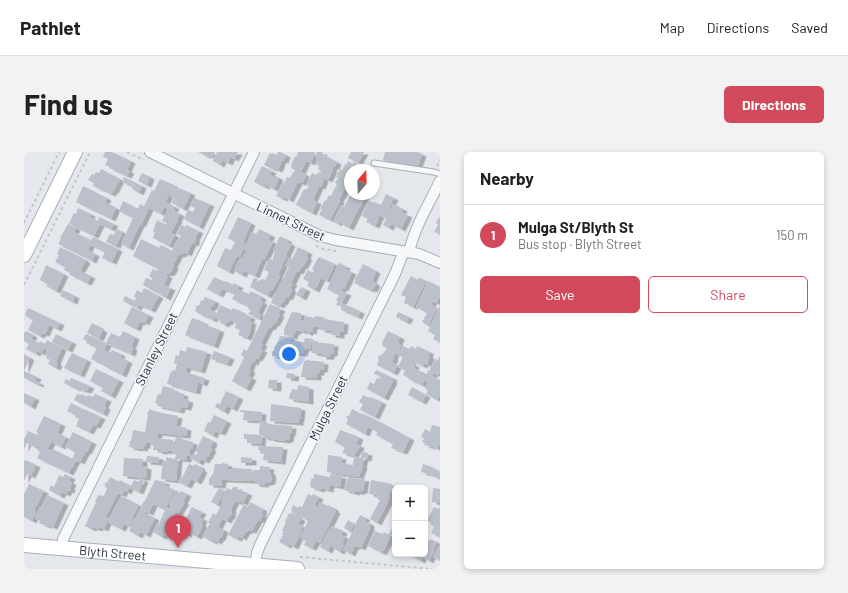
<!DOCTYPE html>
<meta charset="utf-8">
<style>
:root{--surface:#fff;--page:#f2f2f2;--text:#202124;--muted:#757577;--line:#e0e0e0;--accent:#d1495b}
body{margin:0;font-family:Barlow,sans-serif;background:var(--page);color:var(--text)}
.controls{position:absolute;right:12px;bottom:12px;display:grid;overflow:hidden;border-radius:6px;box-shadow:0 2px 6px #0003}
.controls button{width:36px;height:36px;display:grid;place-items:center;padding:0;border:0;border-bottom:1px solid var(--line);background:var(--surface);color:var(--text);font:20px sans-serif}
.compass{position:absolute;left:320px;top:12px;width:36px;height:36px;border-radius:50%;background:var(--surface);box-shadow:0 2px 6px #0003;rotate:19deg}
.you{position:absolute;left:265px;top:202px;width:14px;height:14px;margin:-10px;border:3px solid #fff;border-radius:50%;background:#1a73e8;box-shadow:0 0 0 6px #1a73e833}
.badge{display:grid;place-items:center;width:26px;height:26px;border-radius:50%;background:var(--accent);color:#fff;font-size:13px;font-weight:700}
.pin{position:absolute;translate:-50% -33px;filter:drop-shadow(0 1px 2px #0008)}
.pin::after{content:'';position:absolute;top:21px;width:14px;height:12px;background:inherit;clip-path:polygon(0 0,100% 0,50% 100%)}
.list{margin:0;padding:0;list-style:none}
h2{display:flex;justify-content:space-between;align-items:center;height:52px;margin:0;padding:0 16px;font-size:17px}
h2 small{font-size:13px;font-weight:400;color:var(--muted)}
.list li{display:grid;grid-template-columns:26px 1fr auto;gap:12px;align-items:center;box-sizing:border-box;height:60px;padding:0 16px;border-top:1px solid var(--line)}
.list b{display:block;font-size:15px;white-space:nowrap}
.list p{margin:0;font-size:13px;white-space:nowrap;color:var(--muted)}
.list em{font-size:13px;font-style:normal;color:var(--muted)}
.actions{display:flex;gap:8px;padding:12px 16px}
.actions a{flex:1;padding:9px 0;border:1px solid var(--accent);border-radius:6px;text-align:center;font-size:14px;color:var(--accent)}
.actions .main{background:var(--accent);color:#fff}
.map{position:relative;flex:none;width:416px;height:417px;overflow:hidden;border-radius:6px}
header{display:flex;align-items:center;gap:24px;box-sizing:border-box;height:56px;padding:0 20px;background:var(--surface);border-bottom:1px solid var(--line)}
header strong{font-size:19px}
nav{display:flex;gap:22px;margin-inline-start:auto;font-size:14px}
.intro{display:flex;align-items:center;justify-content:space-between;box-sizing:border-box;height:96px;padding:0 24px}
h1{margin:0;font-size:28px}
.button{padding:10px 18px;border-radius:6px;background:var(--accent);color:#fff;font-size:14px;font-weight:700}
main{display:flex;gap:24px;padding:0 24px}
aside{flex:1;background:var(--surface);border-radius:6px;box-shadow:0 2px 6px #0003}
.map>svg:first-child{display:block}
.building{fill:#bbc0ca;filter:url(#shadow)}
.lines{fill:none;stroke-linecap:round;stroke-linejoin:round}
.lane-casing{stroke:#a9aeb7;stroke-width:7}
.street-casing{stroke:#a9aeb7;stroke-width:12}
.secondary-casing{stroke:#a9aeb7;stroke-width:16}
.path{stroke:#c2c5cb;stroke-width:2;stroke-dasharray:3 3;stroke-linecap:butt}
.lane{stroke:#f7f8fa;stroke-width:5}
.street{stroke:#f7f8fa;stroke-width:10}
.secondary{stroke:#fff;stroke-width:14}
.labels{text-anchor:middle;stroke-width:3;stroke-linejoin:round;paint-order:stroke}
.street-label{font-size:13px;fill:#2b3445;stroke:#f4f6f9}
</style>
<header>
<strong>Pathlet</strong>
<nav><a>Map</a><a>Directions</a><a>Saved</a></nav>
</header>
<div class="intro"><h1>Find us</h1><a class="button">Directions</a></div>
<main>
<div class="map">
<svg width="416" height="417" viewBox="0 0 416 417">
<defs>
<filter id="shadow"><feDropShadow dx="4.5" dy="2.5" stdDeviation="0" flood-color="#0004"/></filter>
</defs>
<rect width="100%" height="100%" fill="#e4e7ec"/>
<path class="building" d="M81 0H88L107 9 103 18 106 19 103 24 85 16 86 15 81 13 84 7 79 5Z
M174 0H191L188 5 183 3 182 4Z
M193 0H214L210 7 207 5 204 11 198 8 196 13 189 9Z
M254 0H256L262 3 260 9 258 8 254 18 249 16V17L240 13 246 1 247 2 248 1 253 3Z
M274 0H291L287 11 282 9 277 20 281 22 280 23 282 24 278 31 274 30 265 48 260 45 259 47 252 44 259 31H260L263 25 266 26 269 20V21L271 18 267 16 268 13H267L270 6 272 4H273Z
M293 0H299L298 2 313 10 311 15H309L308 18H309L304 28 300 26 299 28H300L297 35 295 34 289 48 293 50 288 61 272 53 280 37 282 38 285 34 282 33 288 21 293 23 294 20 296 21 297 19 294 17 295 14 291 12 294 6 291 5Z
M327 0H340L334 11 324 6Z
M361 0H393L398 2 393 16 382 12 381 14 372 11 371 12 359 8Z
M324 9 329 12 330 10 336 13 334 18H326V27L315 48 316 49 306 68 295 63 298 57H296L301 48 302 49 305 43 307 44 313 32 311 31 314 26 312 25 316 17 318 18 321 12 322 13Z
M238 14 248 19 246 23 249 25 250 23 255 26 250 37 241 33V35L230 30Z
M77 17 96 27 90 39H89L87 42 69 34 70 31 64 28 68 22 70 23 72 20 75 21Z
M118 21 126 25 123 33 114 29Z
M100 25 118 34 115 41 108 37 109 35 98 30Z
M136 27 150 33 139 55H140L142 50 151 55 149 58 156 62 153 68H154L147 81 151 83 145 94 129 86 131 80 129 79 133 68 142 73 143 71 138 69 144 57 140 55 137 62 125 56 117 73 116 72 105 96 97 92 109 66 95 59 99 49 114 57 116 52 120 54 128 38 130 39Z
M59 34 83 46 81 50 92 56 87 67 52 50Z
M150 35 155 37V36L167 41 159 57 148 51 150 46 146 44Z
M327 42H336L341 44 336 55V54L325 76 314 70 313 72 309 69 317 53 320 55Z
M362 42 370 46 365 55H366L361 66 356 63 351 74 342 70 344 67 338 64 345 49 350 51V50L357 53Z
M170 46 186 52 175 75 160 67 164 57 169 60 171 56 166 54Z
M369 52 379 57 377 60 384 63 377 77 367 72 365 76 359 73Z
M54 56 67 62 66 65 74 69 75 65 90 72 87 77 76 72 70 84 45 72 50 61 52 62Z
M214 65 227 71 219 91 222 93 228 80 232 82 235 77 247 83 244 87 249 90 240 108 238 107 231 124 220 119 218 123 210 119 212 115H211L216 106 218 107 221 101H222L223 99 219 97 216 105 213 104 205 120 193 114 201 96 207 98 211 90 204 86Z
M415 65 416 66V82L410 80 414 73 412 71Z
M44 72 52 76 50 80 67 88 69 85 94 97 88 110 78 106 81 100 66 93 64 98 71 102 68 109 34 92 37 87 36 86Z
M158 73 161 75 162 73 175 79 171 86 172 87 170 92 168 91 163 102 159 100 158 103 155 102 149 113 150 115 148 119 145 122 142 121 141 122 144 124 140 133 147 136 142 146 119 133 122 126 128 128V126L125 124 129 117 133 119 134 117 109 104 117 87 135 96 137 93 148 99 153 88 154 89 157 84 153 82Z
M93 77 99 80 92 94 82 90 86 82 90 83Z
M256 84 264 88 263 90 267 92 262 103 263 104 258 112 259 113 254 123 256 124 248 139H246L244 144 226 135 230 126 234 127 233 129 235 130 236 128 239 127 241 128 243 125 245 120 240 118 245 106 249 108V106L251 100 249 99Z
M36 95 60 107V108L62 109 56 119 67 124 63 131 46 123V121L40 118 41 115 31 110 35 103 33 102Z
M274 95 284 100 282 105 284 106 279 115 278 114 275 120 273 119 267 131H269L266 136 268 138 264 146 262 145 259 151 258 150 256 154 251 152V153L247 151 249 146 265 115 261 114 265 106 268 107Z
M295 105 311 112 303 129 297 126 291 138 283 134 285 130 279 127 284 118 289 121 290 118 288 117 294 106H295Z
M315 111 322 114 321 117 328 120 320 137 318 136 317 139 323 141 316 154 312 153 314 149 312 148 315 143 303 137Z
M339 112 352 119 348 129 352 132 349 138 347 137 346 138 330 131 332 128H331Z
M22 113 40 122 32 139 22 134 24 132 16 128Z
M387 124 394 128 395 125 402 129 389 155 380 151 382 145 377 143Z
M190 125 201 130 202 129 209 133 210 131 215 134 213 137 225 142 227 139 238 145 236 149 239 150 234 161 237 163 235 167 224 162 227 158 224 157 225 155 208 147 211 142 198 137 195 143 183 137Z
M404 129 416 135V144L412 151 409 149 407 153 413 156 404 174 398 170 403 161 392 155Z
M277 135 282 137 278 146 272 143Z
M120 136 135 144 127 158 115 153 113 156 99 149 101 144 109 148 108 149 110 150 112 146 110 145 113 138 118 141Z
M39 138 51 144 49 150 36 144Z
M181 145 191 149 189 155H187L186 158 192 160 189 168 173 161V160L171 159 173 153 175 154 177 148 179 149Z
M246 152 257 157 254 162 256 163 251 172 250 171 247 176 245 175 237 191 239 192 236 197 239 198 234 207 232 206 230 211 228 210 225 217 227 219 224 224 228 226 222 237 208 229 220 206V205L217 203 220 197 223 199Z
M320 152 336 159 334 165 317 158Z
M196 153 203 156 202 158 207 160 208 156 217 159V160L227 165 225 169 228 170 226 177H227L223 186 214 183 216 178 211 176 212 171 206 168 204 171 202 170 201 173 196 171 197 169 191 166Z
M416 153V191L409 187 411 183 404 179Z
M108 155 125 163 121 171 118 169 117 171 115 170 112 177 100 171Z
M4 156 36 171 33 177 25 173 21 182 18 181 16 184 4 178 9 168 1 164 2 163 1 162Z
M268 160 277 161 276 168 280 169 281 164 290 166 291 164 300 165 299 167 320 170 319 180H316V184L307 183 308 179 296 178 297 176 291 174 290 175H289L288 180 285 179V181H282V179H281V180L276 179 274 178V179H272V181L270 180 269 185 260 183V177Z
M374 160 385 165 382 170 372 165Z
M168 166 180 170 179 172 196 178 190 194 161 183Z
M68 171 76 175 75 176 79 178 75 187 63 181Z
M2 179 9 183 7 187 15 191 16 189 21 192 23 188 38 196 32 210 34 212 32 216 24 212 26 208 22 206 23 203H21L23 198 20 196 17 201 13 199 12 202 2 197 5 192 0 189V180L1 181Z
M99 179 111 185 107 195 109 196 107 202 83 192 80 198 86 201 88 198 97 202 96 205 104 209 98 223 80 214V213L67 207 73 196 62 191 63 189 59 187 62 182 82 191 87 181 96 185Z
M364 179 376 185 374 191 377 193 375 197 377 198 378 194 386 197 387 194 392 197 393 194 406 200 404 203 406 204 403 213 400 211 399 214 383 207 388 210 387 211 391 213 390 216 398 220V222L402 224 404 218 405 219 411 207 414 208 416 204V222L414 221 413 223 410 221 408 224 415 228 414 230 416 231V243L413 248 402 242 404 238 401 237 404 230 400 228 398 233 384 227 385 226 379 223 381 218 374 215 379 205 374 203 371 201 369 206H370L368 210 374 213 369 221 353 213 355 207 354 206 355 203 357 204 358 202 360 201 363 196 358 194 359 192 358 191Z
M32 182 48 190 44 198 28 190Z
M256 184 266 185V189L280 190 281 186 289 187V190L310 192 309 202H306V205H298V202L288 201 289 193H287V197L281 196V198H280L279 202 258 200V205L248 204V199H250L251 194H252Z
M163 195 183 200 177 219 163 215 161 220 181 226 179 232 174 230 172 240 143 232 147 219 148 220 149 218 151 219 153 212 150 211 152 203 155 204 156 198 162 200Z
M190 199 206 205 203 212 187 207Z
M48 201 63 208 56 223 40 216Z
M0 202 6 206 0 219 13 225 11 229 16 231 15 233 0 226Z
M282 208 300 210 299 218H296V221H293V226L277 225 280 209H282Z
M72 217 95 228 87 244 77 239 79 236 66 229Z
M352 218 369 226 368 228 369 229 360 246 343 237 346 230 350 232 353 226 356 227 357 225 350 222Z
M263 221 271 222 270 227 262 226Z
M47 226 66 234 63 239 54 237 55 235 54 234 52 237 40 231 42 227 46 229Z
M245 228H253V237L244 236Z
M274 233 285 235V250L265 247 266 241H267L268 237 273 238Z
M139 234 150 237V239L160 242 159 247 165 248 163 256 157 255 156 259 133 254 134 252 131 251 133 244H134V242H137Z
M388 235 402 243 398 250 384 243Z
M202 239 215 245 209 257 203 254 200 260 191 255 193 251 196 252Z
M0 241 11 246 7 255 0 251Z
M53 242 57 243 58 242 63 245 64 243 69 245 71 242 83 247 80 254 82 255 79 262 50 248Z
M339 243 346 246V245L358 250 351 265 336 258 339 252 335 250Z
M47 251 55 255V256L60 258V257L77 265 72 274 69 273 65 280 52 274 55 267 51 265 52 263 43 259Z
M247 252 277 256 276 267H275V271L246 269Z
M125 257 129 258V259L154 264 152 274 163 276 162 284 134 281 133 286 149 288 148 299H144V300L139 299V300L133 299V298H129L130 292 122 290V294H120L119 297 114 296V297L105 295 106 289H107L109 278 121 280 124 263H123L124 259H125Z
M328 257 337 262V261L350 267 386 286 379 300 367 296 369 292 352 283 354 280 344 275 341 282 322 272 324 267 322 266 324 263 325 264Z
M216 258 238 260 237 269 243 270V272L268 274 267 282 266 281 265 288H262V289L246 287V286H241L238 283 237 292 223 291V287H220V282L238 283 235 282 236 269 219 268 220 260H216Z
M190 263 203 269 197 281 191 279 189 284 180 279 184 270 186 271Z
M20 264 37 272 33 281 42 285 37 295 27 290 23 298 24 297 28 299 29 297 48 307 51 301 49 300 50 299 41 295 49 280 68 290 63 300 62 299 56 310 52 308 45 321 13 306 16 300 14 299 16 295 14 293 12 296 3 291 0 297V287L4 279 13 283 14 281 12 280Z
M408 273 416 275V290L413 297 408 294V295L400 293 401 291 398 290 400 286 397 285 401 277 406 280Z
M316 278 335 285 332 292 336 294 333 300 332 299 330 304 318 301 321 295 311 290Z
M179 284 189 289 188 290 189 291 186 296 188 297 184 305H183L181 309 177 307 175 311 166 306 168 302 172 303 174 300 172 299Z
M152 285 159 286V288L169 290 168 297H166L165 304H163V308L154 307 152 329 137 327 139 309H142V305L151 307 152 302H148L150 289H151Z
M235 294 259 295 257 310 239 308 240 302 236 301V298H234Z
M338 300 344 301 343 307 340 306 338 314H339L335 325 303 320 304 303 318 305 317 311 329 313 330 304 337 306Z
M123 304 135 305V311L122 310Z
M217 305 228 306V311H217Z
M100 306 119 307V314L123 315 122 326 99 324Z
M0 308 1 309 2 308 12 313 7 324 3 322 0 329Z
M198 311 204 312 203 328H198L197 334 185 333V326H187V323H189L191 312H198Z
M165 312 170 314 171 312 177 315 176 317 179 318 173 330 167 327 163 334 154 330 157 325 158 326Z
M399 312 408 315 416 320V327L405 322 397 320Z
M236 314 246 315 245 320H247V323H248L247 330H245V331H241L240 333 231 332V329L228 328 229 318H236Z
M209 316 228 317 227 329 203 328 205 317H208Z
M41 322 47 325 45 329 48 331 46 335 47 336 46 339 44 338 42 342 38 340 36 344 25 338 27 333 30 335 35 323 39 325Z
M290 322 306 325V322L318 324 316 335 306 333 305 338 297 336 296 338 289 336 286 335 287 327H289Z
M86 325 95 330 96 328 106 334 103 340 100 338 98 343 94 341 82 364 85 367 97 344 115 353 108 366 111 367 107 375 100 372 97 377 83 370 80 377 75 375 74 377 69 375 68 377 61 374 72 350H71L74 343 76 344 77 343 80 344 83 336 81 335 82 333H80L82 330 83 331Z
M116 326 120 328 115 340 106 336 110 328 115 330Z
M324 326 341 327 339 339H337V340H331V341L320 338Z
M131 328 142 330 140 333 150 338 142 355 145 357 147 353 145 352 152 338 156 341 157 339 163 342 159 350H161L154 361 151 360 147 369 151 370 144 385 139 382 138 385 129 380 134 371 135 372 141 358 129 352 125 361 120 359V361L131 366 122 383 116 380 114 384 105 379 120 349H121Z
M347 328 368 332 367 340H366L365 348 353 371 346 367 356 348 353 347 354 343 345 342Z
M5 332 20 339 10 359 12 360 8 369 0 365V342Z
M209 335H214L213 337 224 341 219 351 215 349 214 351 211 349 207 357 208 358 207 361H208L206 365H205L203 369 198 367 194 375 200 378 197 386H196L193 390 189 388V390L179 385 186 371H184L189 361 192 363 199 349 197 348 203 336 207 338Z
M195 336 200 338 193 353 187 350Z
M409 336 416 337V351L408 350Z
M284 342 288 344 289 342 295 345 284 367 282 366 281 367 267 359 269 353 274 356 275 354 278 355Z
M23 343 40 351 29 375 24 373 23 374 15 371 16 369 11 366 16 355 17 356Z
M226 350 239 357 238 358 239 359 237 362 239 363 236 369 234 368 228 379 225 378 223 380 222 379 218 386 215 384 213 387 204 383 220 352 224 355Z
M296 350 303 354 304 353 310 356V358L312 359 296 391 292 389 288 396 280 393 282 389 276 386 291 354 294 355Z
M416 354V385L407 381 410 375 406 372 407 371 403 368 410 355 415 357Z
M168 355 178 360 175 365 179 367 177 372 179 373 173 385 164 380 163 383 156 379Z
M268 360 273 363V364L277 367 274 372 279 374 277 378H278L270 395 264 392 263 394 255 390 259 383 258 382 260 380 258 379 262 370H261L265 361 267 362Z
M336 363 342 366 340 368 346 372V376L337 396 333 394 331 395H330L327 402 319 398 331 375H330Z
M324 368 330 372 326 380 320 376Z
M371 370V381L370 384 365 382Z
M308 374 319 379 317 383 321 385 318 391 320 392 316 400 312 398V397L306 394 304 399 296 395 305 377H306Z
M351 379 358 382 360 380 366 383 365 385 366 386 358 401 344 394Z
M401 386 406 389 407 387 413 390 409 398 410 399 405 409 398 405 397 409 389 405 390 402H401Z
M416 391V408L409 405Z"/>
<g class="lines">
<g class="lane-casing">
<path id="lane" d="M350 11 410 20 416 22"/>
</g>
<g class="street-casing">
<path id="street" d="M126 0 296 84 312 88 395 102 416 111
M385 100C391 74 405 52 416 29
M39 396V387L44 377 230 0
M231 413 233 401 236 393 371 122 378 104V99"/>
</g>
<g class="secondary-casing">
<g id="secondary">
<path d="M0 103 51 0"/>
<path id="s1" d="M0 393 273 417"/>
</g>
</g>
<path class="path" d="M103 0 120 8
M413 14 416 8
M0 71 35 0
M292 94 299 97 313 99
M0 133 66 0
M276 405 408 417"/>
<use href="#lane" class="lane"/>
<use href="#street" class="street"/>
<use href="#secondary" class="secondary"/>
</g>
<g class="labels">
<g class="street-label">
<text transform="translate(267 69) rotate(25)" y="5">Linnet Street</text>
<text transform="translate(132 197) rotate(-64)" y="5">Stanley Street</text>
<text transform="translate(304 256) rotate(-64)" y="5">Mulga Street</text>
<text dy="5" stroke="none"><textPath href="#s1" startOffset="89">Blyth Street</textPath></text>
</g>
</g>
</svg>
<div class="controls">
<button>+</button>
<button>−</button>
</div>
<svg class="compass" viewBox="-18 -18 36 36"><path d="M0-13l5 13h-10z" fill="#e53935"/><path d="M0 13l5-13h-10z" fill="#757577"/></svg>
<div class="you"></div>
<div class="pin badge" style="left:154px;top:396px">1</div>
</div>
<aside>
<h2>Nearby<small></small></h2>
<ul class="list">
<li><span class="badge">1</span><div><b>Mulga St/Blyth St</b><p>Bus stop · Blyth Street</p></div><em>150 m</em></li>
</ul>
<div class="actions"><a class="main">Save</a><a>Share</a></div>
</aside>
</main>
